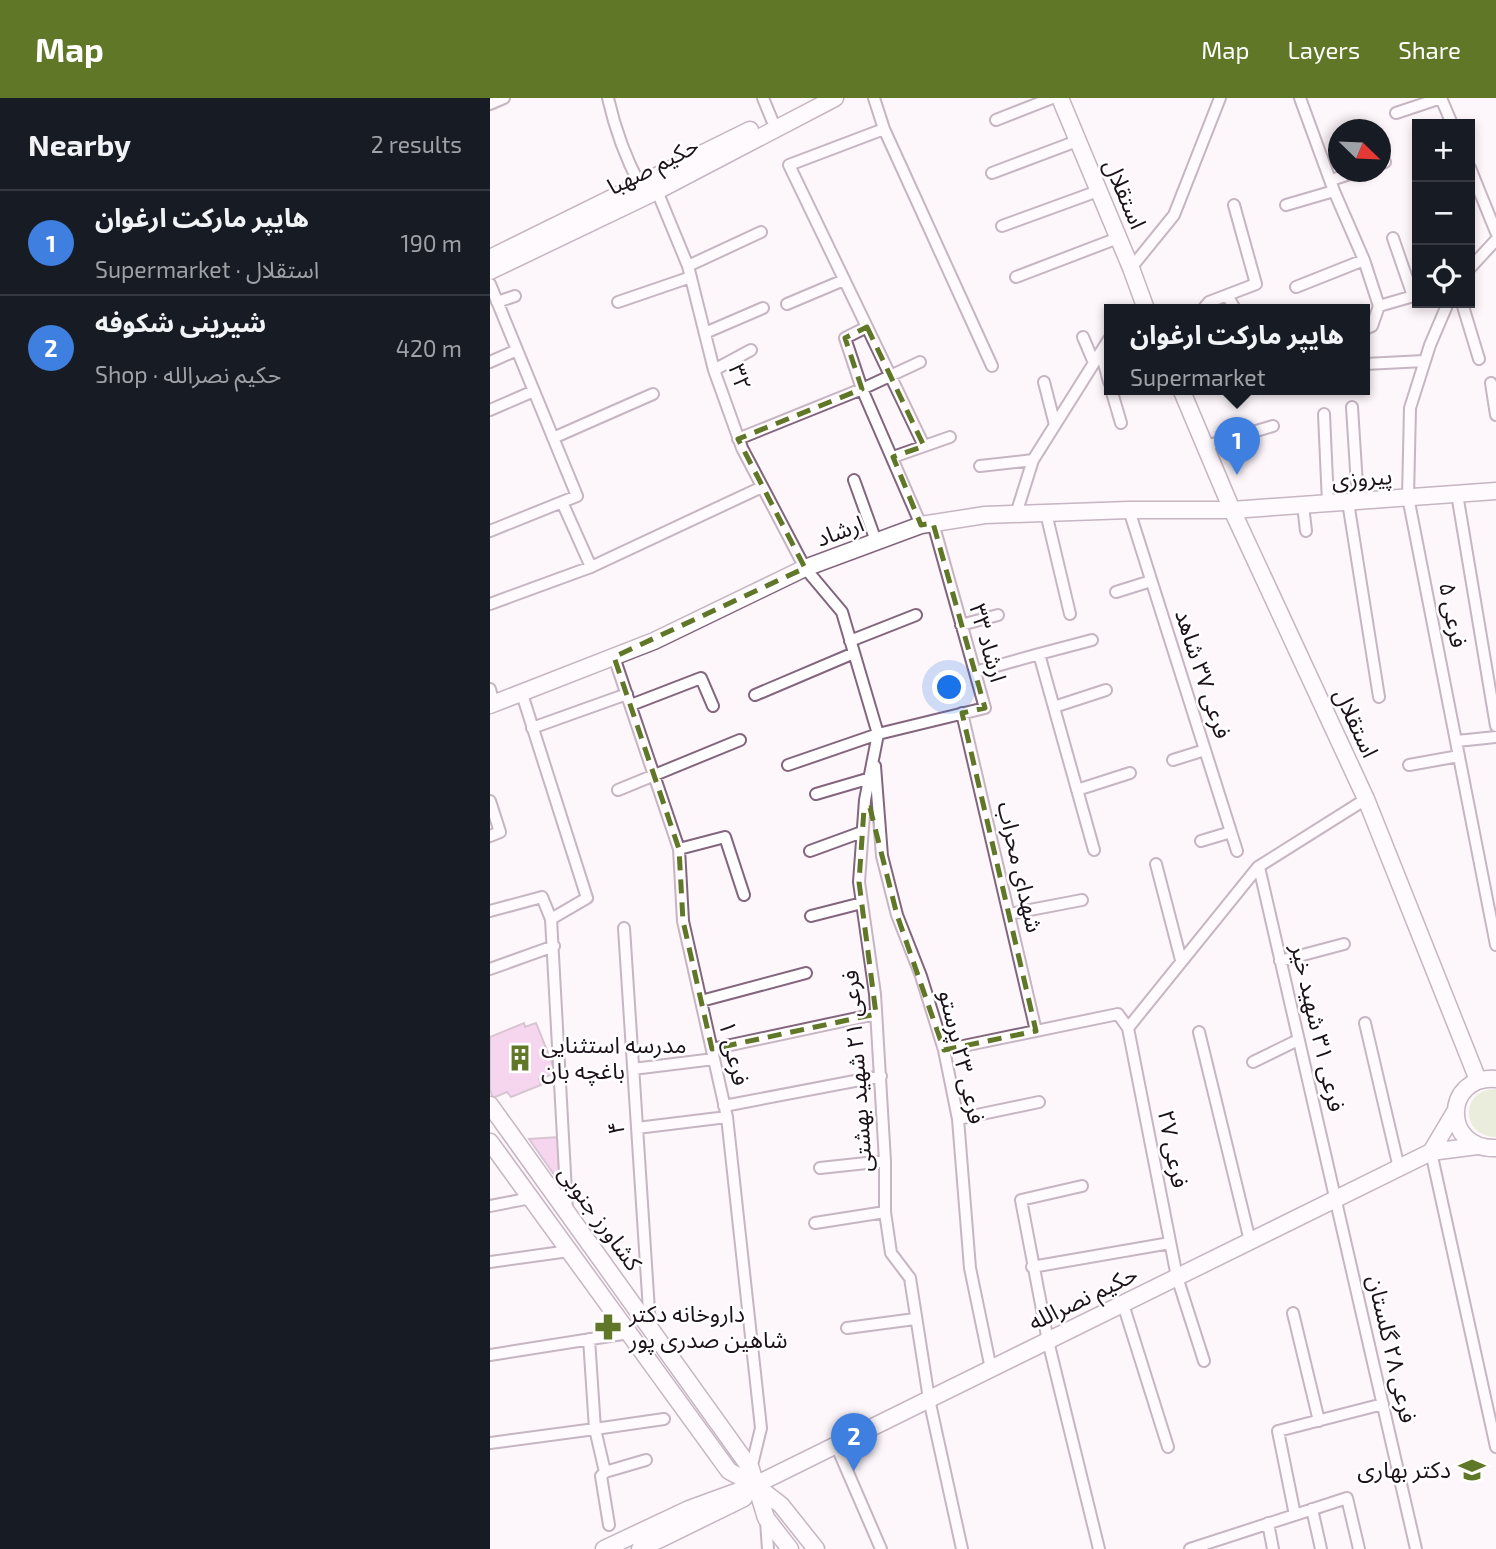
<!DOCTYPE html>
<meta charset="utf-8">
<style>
:root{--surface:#171b24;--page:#20242c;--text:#f1f3f6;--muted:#9ea1a6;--line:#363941;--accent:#607728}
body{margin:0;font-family:"Exo 2","Noto Sans Arabic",sans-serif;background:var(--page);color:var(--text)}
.controls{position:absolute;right:21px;top:21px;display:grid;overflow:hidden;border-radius:0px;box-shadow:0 4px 10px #0003}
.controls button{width:63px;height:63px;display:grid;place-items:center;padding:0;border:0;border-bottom:2px solid var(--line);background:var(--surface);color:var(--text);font:35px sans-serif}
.compass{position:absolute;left:838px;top:21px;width:63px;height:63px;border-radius:50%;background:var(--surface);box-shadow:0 4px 10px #0003;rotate:113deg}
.you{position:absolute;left:460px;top:590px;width:24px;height:24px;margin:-18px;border:5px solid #fff;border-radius:50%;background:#1a73e8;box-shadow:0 0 0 10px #1a73e833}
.badge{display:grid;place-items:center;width:46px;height:46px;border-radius:50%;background:var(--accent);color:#fff;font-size:23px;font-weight:700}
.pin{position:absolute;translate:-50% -58px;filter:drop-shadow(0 2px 4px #0008)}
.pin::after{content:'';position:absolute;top:37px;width:24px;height:21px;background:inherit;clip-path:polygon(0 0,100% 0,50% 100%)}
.popup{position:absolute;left:614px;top:206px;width:266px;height:91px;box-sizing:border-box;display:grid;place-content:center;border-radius:0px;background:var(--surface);filter:drop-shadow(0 2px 5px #0005);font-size:23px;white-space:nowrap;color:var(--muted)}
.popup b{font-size:26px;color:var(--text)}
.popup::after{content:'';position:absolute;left:50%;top:100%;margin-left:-14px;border:14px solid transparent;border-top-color:var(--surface)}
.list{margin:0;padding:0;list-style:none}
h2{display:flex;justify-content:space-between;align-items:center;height:91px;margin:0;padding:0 28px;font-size:30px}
h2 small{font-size:23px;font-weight:400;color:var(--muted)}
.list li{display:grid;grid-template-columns:46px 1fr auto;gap:21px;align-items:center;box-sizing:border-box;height:105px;padding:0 28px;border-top:2px solid var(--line)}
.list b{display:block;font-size:26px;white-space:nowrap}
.list p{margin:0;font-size:23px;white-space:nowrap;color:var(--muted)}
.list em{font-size:23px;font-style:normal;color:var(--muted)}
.icon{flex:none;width:38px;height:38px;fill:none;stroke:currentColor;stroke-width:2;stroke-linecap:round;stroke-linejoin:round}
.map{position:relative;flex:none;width:1006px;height:1451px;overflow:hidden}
header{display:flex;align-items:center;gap:42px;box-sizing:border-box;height:98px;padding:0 35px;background:var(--accent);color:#fff}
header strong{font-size:33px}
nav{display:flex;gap:38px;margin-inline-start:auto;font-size:24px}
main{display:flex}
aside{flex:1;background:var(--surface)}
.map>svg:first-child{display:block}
.green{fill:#d3e3b6}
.building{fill:#edb0df;stroke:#a889a0;stroke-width:2}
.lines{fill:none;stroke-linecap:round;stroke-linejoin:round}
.street-casing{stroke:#83667d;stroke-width:14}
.secondary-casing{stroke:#83667d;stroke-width:19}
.street{stroke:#fff;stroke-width:10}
.secondary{stroke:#fff;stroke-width:16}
.marked{fill:none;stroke:#607728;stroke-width:5;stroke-dasharray:14 9;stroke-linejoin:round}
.labels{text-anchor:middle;stroke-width:5;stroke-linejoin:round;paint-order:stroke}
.street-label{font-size:23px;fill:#1d121b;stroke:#fff}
.poi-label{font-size:23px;fill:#1d121b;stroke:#fff;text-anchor:start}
</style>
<header>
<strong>Map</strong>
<nav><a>Map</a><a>Layers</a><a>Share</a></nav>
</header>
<main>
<aside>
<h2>Nearby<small>2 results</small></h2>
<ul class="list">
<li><span class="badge" style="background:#3f7fe0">1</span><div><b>هایپر مارکت ارغوان</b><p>Supermarket · استقلال</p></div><em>190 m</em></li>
<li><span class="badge" style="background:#3f7fe0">2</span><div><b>شیرینی شکوفه</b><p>Shop · حکیم نصرالله</p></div><em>420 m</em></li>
</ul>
</aside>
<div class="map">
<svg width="1006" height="1451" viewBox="0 0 1006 1451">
<rect width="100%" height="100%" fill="#fdf6fb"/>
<path class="green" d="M1006 991V1039C970 1039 970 990 1006 991Z"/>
<path class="building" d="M34 925 35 929 46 925 66 975 49 981 51 987 21 999 17 994 3 1000 0 992V939Z
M69 1039 70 1085 39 1041Z"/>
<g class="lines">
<g class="street-casing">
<path id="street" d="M118 0C125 31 135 59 150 87
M273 0 282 22
M384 0 394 31 502 268
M810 0 844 93 874 162 889 208 882 228 875 231
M951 0 962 26
M0 6 14 0
M906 15 951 0
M506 22 562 0
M394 31 299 67 377 229 355 240 372 291 431 427
M890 66 895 64
M980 70 1006 134
M502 75 587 43
M841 82 866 74
M167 93 198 168 224 272 252 350 315 470 352 514 388 636 375 702 369 784 385 896 395 1063V1114L401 1155 420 1180 439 1301 472 1451
M796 107 844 93
M512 128 608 93
M903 140 923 198
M198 168 271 134
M641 170 684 117 730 0
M980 170 1006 142
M526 179 628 140
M0 186 87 398 0 433
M806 189 874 162
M737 197 745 211
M7 204 25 198
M128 204 201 179
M958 205 940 247 920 310 918 399 1006 847
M972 205 989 261
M297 206 354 182
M889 208 927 197
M713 211 719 204 766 186 744 107
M377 229 434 348
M215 235 273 210
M593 239 604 265
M611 254 619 284
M0 264 27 252
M875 266 934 263
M224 272 261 252
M554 284 565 327
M1001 285 1006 317
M621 291 631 325
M862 309 868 403
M0 312 44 293
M834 316 838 405
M63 340 163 296
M248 341 372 291 430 264
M716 348 783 328
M403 359 460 339
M490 368 543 362
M364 382 386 443
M967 396 1006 628
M72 404 101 469
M858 404 889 599
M813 407 816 433
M639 412 747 753
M556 415 580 516
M526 416 543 362 619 241
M626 494 661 483
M0 506 101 469 272 389
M471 527 508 517
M360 543 426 517
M549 556 602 542
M124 559 189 751 193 823 237 1019 271 1330 261 1371
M485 574 549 556 604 752
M0 591 4 606
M32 596 97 800 61 821
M265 597 364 555
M141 607 211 580 223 608
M564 609 616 592
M472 615 546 933
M42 630 137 596
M967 643 1006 639
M683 662 715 652
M298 667 388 636 495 610 443 425
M919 667 969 658
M385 668 392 758 407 817 431 878 454 952 468 1021 480 1170 501 1271
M128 692 250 642
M587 692 640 675
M326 696 384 679
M0 703 10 734 0 738
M711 743 741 734
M189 751 235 739 254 797
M320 753 372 734
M666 766 691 862
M769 769 926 1451
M0 813 52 799 61 821 77 1112
M519 816 592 802
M321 818 372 805
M134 830 160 1228
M790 863 854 846
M0 871 64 848
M211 903 316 875
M875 925 909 1070
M638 930 768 769 876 701
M709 934 760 1143
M222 951 386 916
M454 952 628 916 638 930 687 1179 714 1263
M763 964 808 942
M143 971 224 961
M234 1008 391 978
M468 1021 549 1004
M147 1030 237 1019
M941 1054 1006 1349
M330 1070 395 1063
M592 1088 531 1102 558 1243 609 1451
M0 1108 41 1100
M325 1125 395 1114
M0 1164 79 1153
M542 1169 680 1145
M633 1206 678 1349
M803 1215 829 1323
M357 1230 425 1221
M0 1257 139 1235
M0 1345 105 1331 99 1241
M346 1347 391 1451
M115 1374 156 1362
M822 1411 831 1451
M805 1417 788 1333 893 1306
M276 1423 278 1451
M778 1425 783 1451
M119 1427 111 1378 115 1374 105 1331 174 1321
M700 1451 857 1400 869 1451"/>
</g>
<g class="secondary-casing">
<path id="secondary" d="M570 0 641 170 656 211
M0 160 260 32
M0 173 167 93 345 0
M691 291 742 412 876 701 988 982
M0 607 164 543 315 470 431 427 495 417 639 412H742L1006 393
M1006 981C953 977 952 1052 1006 1050
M0 1007 261 1371 276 1420 300 1451
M0 1044 239 1373 265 1387 291 1407 326 1451
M941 1054 966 1012
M114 1451 199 1411 265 1387 941 1054 987 1048
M150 1451 254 1400"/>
</g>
<use href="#street" class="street"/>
<use href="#secondary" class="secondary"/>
</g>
<path d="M0 0H1006V1451H0ZM377 229 434 348 403 359 431 427 443 425 495 610 472 615 546 933 454 952 407 817 380 710 374 711 369 784 386 916 222 951 193 823 189 751 124 559 315 470 248 341 372 291 355 240Z" fill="#fdf6fb" fill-opacity=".55" fill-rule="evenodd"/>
<path class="marked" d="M377 229 434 348 403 359 431 427 443 425 495 610 472 615 546 933 454 952 407 817 380 710 374 711 369 784 386 916 222 951 193 823 189 751 124 559 315 470 248 341 372 291 355 240Z"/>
<defs>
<g id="building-bare" transform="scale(2.1)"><path d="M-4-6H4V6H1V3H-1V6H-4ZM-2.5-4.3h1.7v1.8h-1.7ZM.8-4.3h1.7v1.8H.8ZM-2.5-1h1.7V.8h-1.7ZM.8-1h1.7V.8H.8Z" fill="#607728" stroke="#fff" stroke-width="2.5" paint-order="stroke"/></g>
<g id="pharmacy-bare" transform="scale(2.1)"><path d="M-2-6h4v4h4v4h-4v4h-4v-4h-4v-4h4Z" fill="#607728" stroke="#fff" stroke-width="2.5" paint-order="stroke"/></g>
<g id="school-bare" transform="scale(2.1)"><path d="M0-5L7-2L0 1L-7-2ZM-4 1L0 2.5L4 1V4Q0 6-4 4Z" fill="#607728" stroke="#fff" stroke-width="2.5" paint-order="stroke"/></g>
</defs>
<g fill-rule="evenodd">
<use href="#building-bare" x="30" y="960"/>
<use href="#pharmacy-bare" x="118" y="1229"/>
<use href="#school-bare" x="982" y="1372"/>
</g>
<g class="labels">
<g class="street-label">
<text transform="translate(163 68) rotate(-27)" y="8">حکیم صهبا</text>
<text transform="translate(635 96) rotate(67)" y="8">استقلال</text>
<text transform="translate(250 279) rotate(72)" y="8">۳۲</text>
<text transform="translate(872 380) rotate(-4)" y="8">پیروزی</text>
<text transform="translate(350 433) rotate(-20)" y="8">ارشاد</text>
<text transform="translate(963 517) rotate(79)" y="8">فرعی ۵</text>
<text transform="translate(498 545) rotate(74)" y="8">ارشاد ۳۳</text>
<text transform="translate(713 576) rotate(72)" y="8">فرعی ۳۷ شاهد</text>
<text transform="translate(866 625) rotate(65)" y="8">استقلال</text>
<text transform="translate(530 769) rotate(77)" y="8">شهدای محراب</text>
<text transform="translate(828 930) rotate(77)" y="8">فرعی ۳۱ شهید خیر</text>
<text transform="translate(244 955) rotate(77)" y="8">فرعی ۱</text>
<text transform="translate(472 959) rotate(77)" y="8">فرعی ۲۳ پرستو</text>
<text transform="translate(367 973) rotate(-94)" y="8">فرعی ۲۱ شهید بهشتی</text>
<text transform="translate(126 1030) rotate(-94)" y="8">۴</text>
<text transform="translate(683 1051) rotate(79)" y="8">فرعی ۲۷</text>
<text transform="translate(110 1120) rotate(54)" y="8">کشاورز جنوبی</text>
<text transform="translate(593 1200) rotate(-26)" y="8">حکیم نصرالله</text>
<text transform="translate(902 1251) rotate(77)" y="8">فرعی ۲۸ گلستان</text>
</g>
<g class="poi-label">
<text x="51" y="955">مدرسه استثنایی<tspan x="51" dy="26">باغچه بان</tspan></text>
<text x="139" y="1224">داروخانه دکتر<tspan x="139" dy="26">شاهین صدری پور</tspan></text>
<text x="961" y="1380" text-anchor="end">دکتر بهاری</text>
</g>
</g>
</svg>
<div class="controls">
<button>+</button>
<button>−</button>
<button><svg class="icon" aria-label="locate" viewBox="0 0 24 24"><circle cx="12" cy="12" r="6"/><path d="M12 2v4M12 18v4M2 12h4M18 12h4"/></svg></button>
</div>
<svg class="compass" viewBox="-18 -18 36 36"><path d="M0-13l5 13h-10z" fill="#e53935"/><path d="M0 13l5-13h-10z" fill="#9ea1a6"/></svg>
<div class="you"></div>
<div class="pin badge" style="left:747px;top:377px;background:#3f7fe0">1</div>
<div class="popup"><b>هایپر مارکت ارغوان</b>Supermarket</div>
<div class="pin badge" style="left:364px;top:1373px;background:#3f7fe0">2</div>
</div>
</main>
